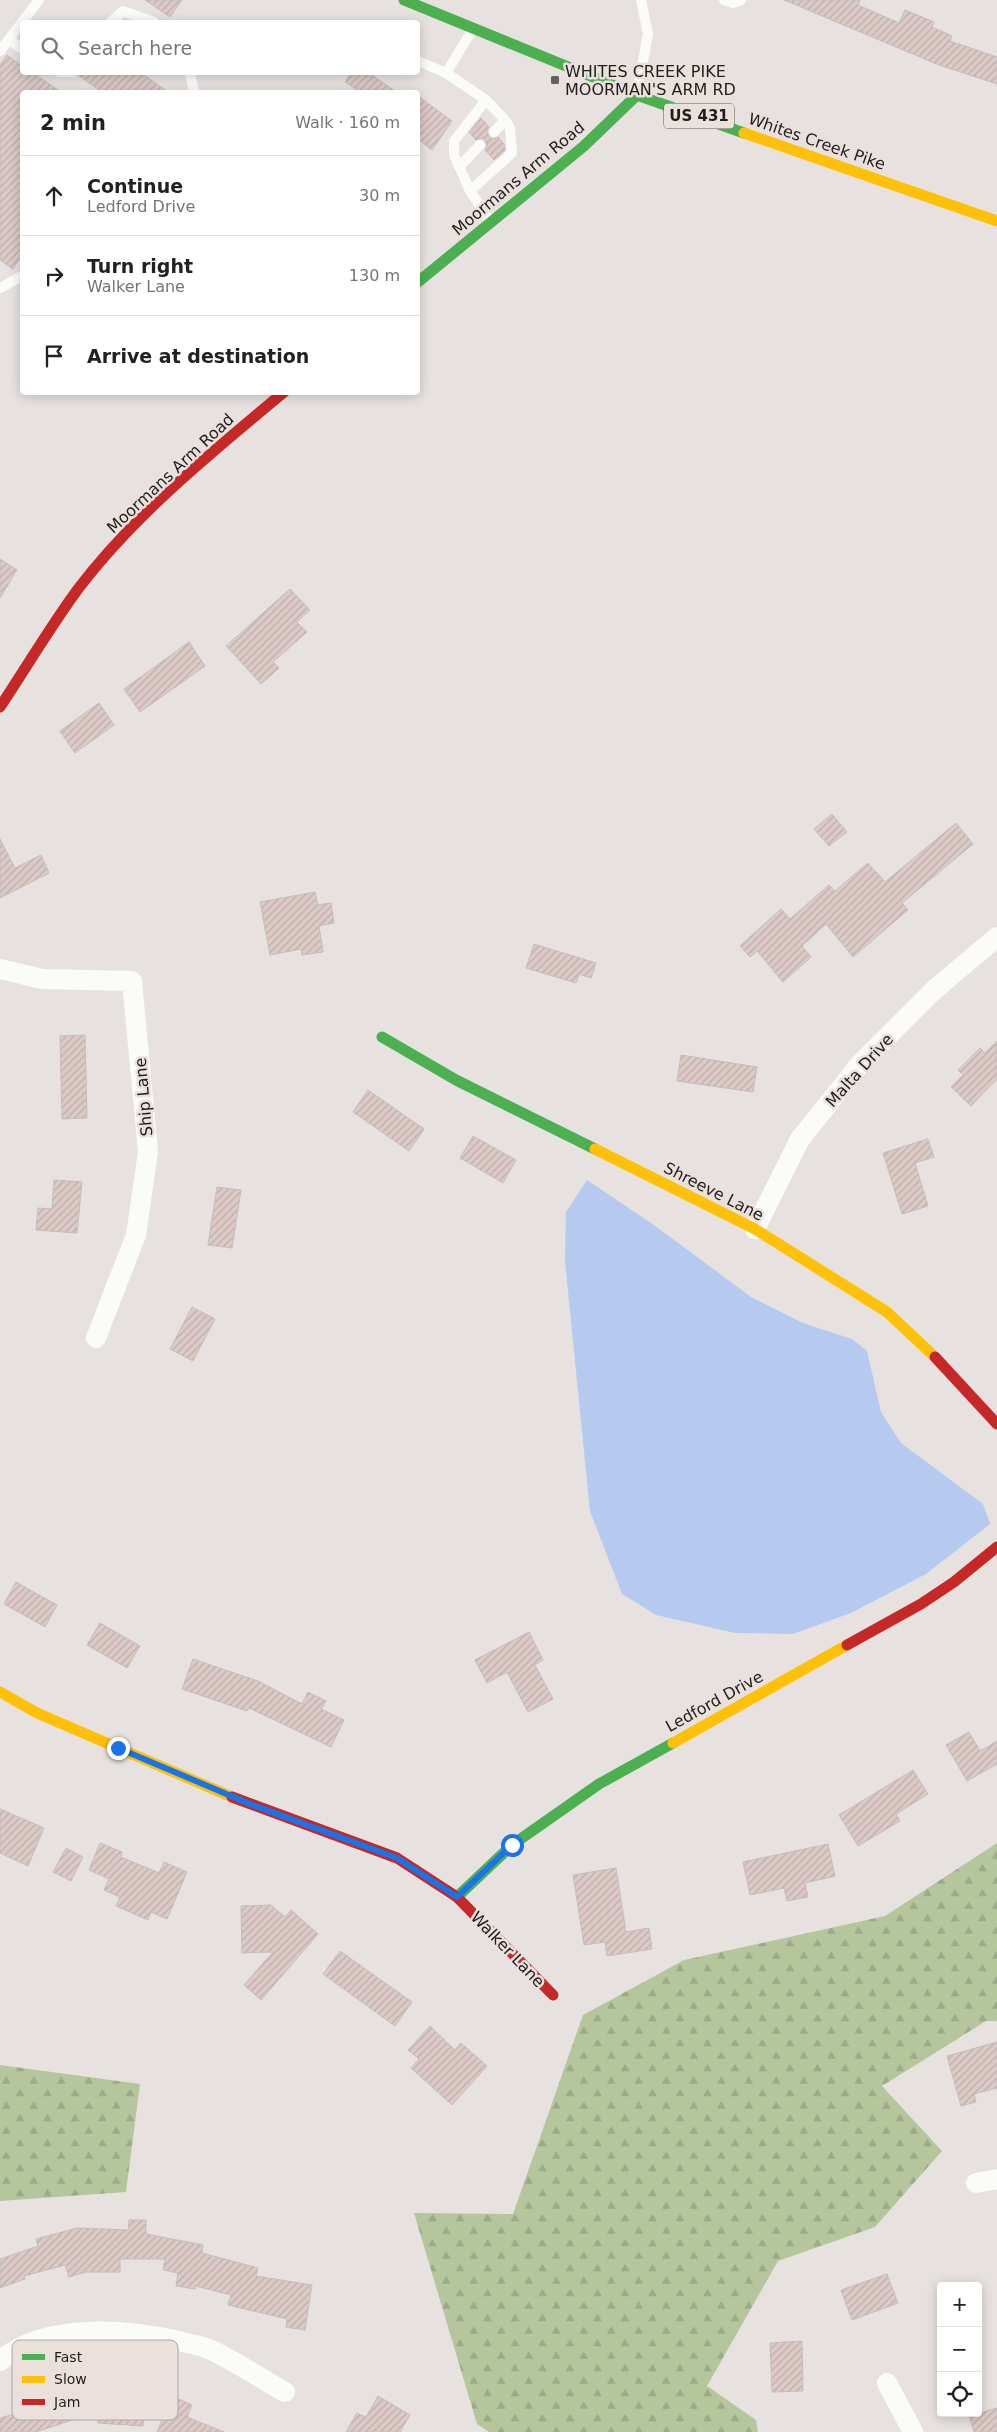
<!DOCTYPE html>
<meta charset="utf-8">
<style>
:root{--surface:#fff;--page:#f6f6f6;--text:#202124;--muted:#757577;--line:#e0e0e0}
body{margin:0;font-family:"DejaVu Sans",sans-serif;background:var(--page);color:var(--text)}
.controls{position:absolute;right:15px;bottom:15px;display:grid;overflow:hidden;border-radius:5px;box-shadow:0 2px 12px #0003}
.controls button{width:45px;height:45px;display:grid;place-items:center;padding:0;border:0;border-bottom:1px solid var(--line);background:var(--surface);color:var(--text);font:25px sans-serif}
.stop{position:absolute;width:15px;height:15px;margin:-11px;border:4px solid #1a73e8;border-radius:50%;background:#fff}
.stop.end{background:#1a73e8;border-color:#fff;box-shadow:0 1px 5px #0008}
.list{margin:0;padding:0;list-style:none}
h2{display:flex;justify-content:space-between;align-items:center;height:65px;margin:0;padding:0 20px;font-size:21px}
h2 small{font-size:16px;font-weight:400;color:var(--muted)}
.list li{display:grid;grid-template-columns:32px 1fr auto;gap:15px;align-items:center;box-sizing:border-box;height:80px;padding:0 20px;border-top:1px solid var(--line)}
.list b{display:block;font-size:19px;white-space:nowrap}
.list p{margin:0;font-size:16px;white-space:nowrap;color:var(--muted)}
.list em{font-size:16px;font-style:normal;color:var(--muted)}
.icon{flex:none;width:28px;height:28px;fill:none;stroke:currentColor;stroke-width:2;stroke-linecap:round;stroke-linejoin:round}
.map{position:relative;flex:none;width:997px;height:2432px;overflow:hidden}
.search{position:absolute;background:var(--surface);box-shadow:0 2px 12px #0003;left:20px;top:20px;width:400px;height:55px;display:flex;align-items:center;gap:12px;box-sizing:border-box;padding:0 18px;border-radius:5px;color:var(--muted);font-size:19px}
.panel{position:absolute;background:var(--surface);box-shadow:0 2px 12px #0003;left:20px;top:90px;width:400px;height:305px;border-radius:5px}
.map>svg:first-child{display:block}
.forest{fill:url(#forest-firs)}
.water{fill:#b6caf0}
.building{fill:url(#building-hatch);stroke:#c2bebd}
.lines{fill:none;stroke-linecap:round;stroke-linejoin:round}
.lane{stroke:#fbfbfa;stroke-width:10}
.street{stroke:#fbfbfa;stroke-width:20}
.fast{stroke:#4caf50;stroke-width:11}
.slow{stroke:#ffc107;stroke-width:11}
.jam{stroke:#c62828;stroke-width:11}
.route{stroke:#1a73e8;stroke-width:6}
.poi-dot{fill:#666261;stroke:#eae1dd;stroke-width:2}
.labels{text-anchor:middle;stroke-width:5;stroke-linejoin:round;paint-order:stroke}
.shield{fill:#eae1dd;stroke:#5d5856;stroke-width:1}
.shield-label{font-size:15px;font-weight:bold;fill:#211d1c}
.poi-label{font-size:16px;fill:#211d1c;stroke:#eae1dd;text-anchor:start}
.street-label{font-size:16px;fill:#211d1c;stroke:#eae1dd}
.key{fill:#eae1dd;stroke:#aea6a3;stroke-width:1}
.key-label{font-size:14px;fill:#211d1c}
</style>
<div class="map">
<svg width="997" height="2432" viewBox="0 0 997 2432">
<defs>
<pattern id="forest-firs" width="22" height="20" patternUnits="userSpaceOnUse" patternTransform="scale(1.25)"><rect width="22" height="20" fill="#b5c69d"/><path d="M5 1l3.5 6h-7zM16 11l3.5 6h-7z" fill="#9baa87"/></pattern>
<pattern id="building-hatch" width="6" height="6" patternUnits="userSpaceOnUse" patternTransform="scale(1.25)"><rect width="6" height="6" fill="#ddcac6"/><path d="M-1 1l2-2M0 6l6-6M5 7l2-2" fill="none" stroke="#bdadaa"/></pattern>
</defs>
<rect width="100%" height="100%" fill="#e7e2e0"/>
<path class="forest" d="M997 1843V2021H986L882 2086 942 2151 875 2227 778 2261 707 2386 756 2420 758 2432H489L477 2424 414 2213 513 2214 583 2015 684 1960 885 1916Z
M0 2065 140 2084 126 2192 0 2201Z"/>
<path class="water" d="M587 1180 654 1225 751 1297 803 1323 852 1339 867 1351 881 1412 901 1443 983 1504 990 1524 926 1574 851 1613 793 1634 735 1633 656 1615 622 1594 590 1511 565 1261 566 1212Z"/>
<path class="building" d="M145 0H182L170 17Z
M784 0H860L858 5 899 23 905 10 934 22 932 27 952 36 950 41 997 57V84L939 65Z
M7 55 22 66V72H32L61 92H22V255L13 269 0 260V65Z
M80 72H140L168 92H102L79 76Z
M352 72H368L396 92H360L345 82Z
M418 96 452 121 432 150 418 139Z
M481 118 489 127 487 131 489 137 493 139 498 137 504 144 505 150 494 160 485 150 487 146 485 140 481 138 476 140 469 132Z
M0 559 17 570 0 598Z
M290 589 310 610 297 622 307 632 273 662 279 668 261 684 226 646Z
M189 642 205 666 140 712 124 689Z
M99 703 114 725 75 753 60 731Z
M832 814 847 832 829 846 814 829Z
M956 823 973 844 902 903 908 910 853 957 826 924 802 946 811 957 783 982 757 951 750 957 740 946 781 909 790 919 829 885 835 891 868 863 885 882Z
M0 839 15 868 41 855 49 873 0 898Z
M315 892 318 905 331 903 334 923 319 926 323 952 302 955 301 949 270 955 260 902Z
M534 944 596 963 591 978 579 974 576 983 526 968Z
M85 1035 87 1118 62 1119 60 1036Z
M997 1041V1079L971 1106 951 1087 963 1075 958 1070 980 1048 985 1053Z
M681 1055 757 1067 753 1092 677 1081Z
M368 1090 424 1129 409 1151 353 1112Z
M473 1136 516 1160 503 1183 460 1158Z
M928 1139 934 1157 915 1163 928 1206 902 1214 883 1153Z
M54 1180 82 1182 77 1233 36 1230 38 1208 52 1209Z
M217 1187 241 1190 232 1248 208 1245Z
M192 1307 215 1319 193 1361 170 1349Z
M16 1582 57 1605 45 1627 4 1604Z
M100 1623 140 1646 127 1668 87 1645Z
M529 1632 543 1660 535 1665 553 1699 528 1712 507 1672 487 1683 475 1660Z
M193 1659 258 1681 302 1704 308 1692 326 1701 321 1709 344 1720 331 1747 249 1708 247 1711 182 1689Z
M969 1732 980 1751 997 1741V1764L967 1781 946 1745Z
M913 1770 928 1794 896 1814 900 1821 858 1846 839 1815Z
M0 1809 44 1828 28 1866 0 1853Z
M100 1843 122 1852 121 1857 159 1873 164 1862 187 1872 167 1919 151 1912 148 1920 116 1906 120 1897 104 1890 109 1879 89 1870Z
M828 1844 835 1876 805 1883 808 1897 787 1901 784 1888 750 1895 743 1862Z
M66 1848 83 1857 71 1881 53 1872Z
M616 1868 626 1932 649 1928 652 1949 607 1956 605 1942 584 1945 573 1875Z
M271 1905 285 1917 291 1910 318 1934 261 2000 244 1985 273 1952 242 1953 241 1906Z
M340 1951 412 2002 395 2026 323 1974Z
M430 2026 455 2050 461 2043 487 2066 452 2105 411 2068 419 2059 408 2050Z
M997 2042V2088L974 2094 976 2102 961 2106 947 2056Z
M129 2220H146V2234L203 2245 202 2253 258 2268 256 2276 312 2285 305 2330 286 2327 287 2319 228 2305 231 2295 195 2286V2289L176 2286 178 2273 163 2270 165 2259H120V2272H86L69 2277 65 2265 24 2276 25 2279 0 2288V2259L38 2246 36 2239 77 2228 128 2230Z
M887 2274 898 2303 852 2320 841 2290Z
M802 2341 803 2391 772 2392 770 2343Z
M98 2378 121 2379V2388L146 2390 143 2426 98 2423 99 2411 36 2432H0V2418L43 2406 36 2385 56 2379 60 2391Z
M172 2396 192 2405 187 2417 224 2432H157Z
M378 2396 410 2415 400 2432H346L357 2413 366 2417Z
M997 2408V2432H974L969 2416Z"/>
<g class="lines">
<path class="lane" d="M724 0 733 3 741 0
M111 22 123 11 154 22
M473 29 446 73 486 100 505 120 510 128 512 153 470 191 490 221
M9 39 22 49
M0 51 39 0
M418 61 446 73
M59 72H73
M190 72 194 92
M637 94 648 34 641 0
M494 132 505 120
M459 167 480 145
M470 191 454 155V141L486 100
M0 288 22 276"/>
<path class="street" d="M0 969 42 979 132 981 148 1152 136 1235 96 1338
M755 1229 800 1139 861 1063 934 990 997 937
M976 2183 997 2179
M0 2361C44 2322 126 2329 179 2341 189 2344 200 2345 209 2349 235 2361 260 2378 285 2392
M887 2383 913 2432"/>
<path class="fast" d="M404 0 637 95 744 133
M418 282 584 146 637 95
M382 1037 456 1080 595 1149
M457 1897 512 1845 599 1784 673 1743"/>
<path class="slow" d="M744 133 997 221
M595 1149 755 1229 887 1312 935 1357
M0 1692 37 1713 232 1797
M673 1743 847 1645"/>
<path class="jam" d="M0 707C26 668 50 627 78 589 135 514 212 452 284 392
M935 1357 997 1424
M847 1645 921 1604 954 1582 997 1547
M232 1797 397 1858 457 1897 553 1995"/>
</g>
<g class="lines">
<path class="route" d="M118 1748 250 1804 397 1858 457 1897 512 1845"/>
</g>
<rect class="poi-dot" x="550" y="75" width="10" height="10" rx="2.5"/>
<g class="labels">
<rect class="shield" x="664" y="103.5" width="70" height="25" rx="4"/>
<g class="shield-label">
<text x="699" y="121">US 431</text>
</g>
<g class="poi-label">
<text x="565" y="77">WHITES CREEK PIKE<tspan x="565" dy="18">MOORMAN'S ARM RD</tspan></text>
</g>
<g class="street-label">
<text transform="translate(817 141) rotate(19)" y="6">Whites Creek Pike</text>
<text transform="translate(518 178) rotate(-40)" y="6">Moormans Arm Road</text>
<text transform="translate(170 473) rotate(-43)" y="6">Moormans Arm Road</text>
<text transform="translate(859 1070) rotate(-48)" y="6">Malta Drive</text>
<text transform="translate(143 1097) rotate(-95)" y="6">Ship Lane</text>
<text transform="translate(714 1191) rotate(27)" y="6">Shreeve Lane</text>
<text transform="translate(714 1701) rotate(-29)" y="6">Ledford Drive</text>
<text transform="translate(508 1949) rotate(46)" y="6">Walker Lane</text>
</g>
</g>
<rect x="12" y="2340" width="166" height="80" rx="8" class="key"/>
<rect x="22" y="2354" width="23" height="6" fill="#4caf50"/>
<rect x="22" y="2376" width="23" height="7" fill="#ffc107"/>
<rect x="22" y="2399" width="23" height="6" fill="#c62828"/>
<g class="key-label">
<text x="54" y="2362">Fast</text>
<text x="54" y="2384">Slow</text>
<text x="54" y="2407">Jam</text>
</g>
</svg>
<div class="controls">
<button>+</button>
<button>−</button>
<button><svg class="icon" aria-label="locate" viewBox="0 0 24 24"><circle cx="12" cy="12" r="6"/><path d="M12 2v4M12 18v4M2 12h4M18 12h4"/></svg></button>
</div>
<div class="stop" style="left:512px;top:1845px"></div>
<div class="stop end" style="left:118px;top:1748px"></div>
<div class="search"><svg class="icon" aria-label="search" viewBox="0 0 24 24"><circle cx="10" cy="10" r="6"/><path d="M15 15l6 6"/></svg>Search here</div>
<section class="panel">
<h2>2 min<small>Walk · 160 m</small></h2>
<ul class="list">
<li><svg class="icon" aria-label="ahead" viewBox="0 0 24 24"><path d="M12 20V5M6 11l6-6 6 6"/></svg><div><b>Continue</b><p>Ledford Drive</p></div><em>30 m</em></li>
<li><svg class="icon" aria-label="right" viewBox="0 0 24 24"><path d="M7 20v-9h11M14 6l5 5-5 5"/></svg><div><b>Turn right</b><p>Walker Lane</p></div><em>130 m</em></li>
<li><svg class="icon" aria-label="arrive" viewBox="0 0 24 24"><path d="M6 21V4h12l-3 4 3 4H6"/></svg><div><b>Arrive at destination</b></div></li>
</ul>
</section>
</div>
